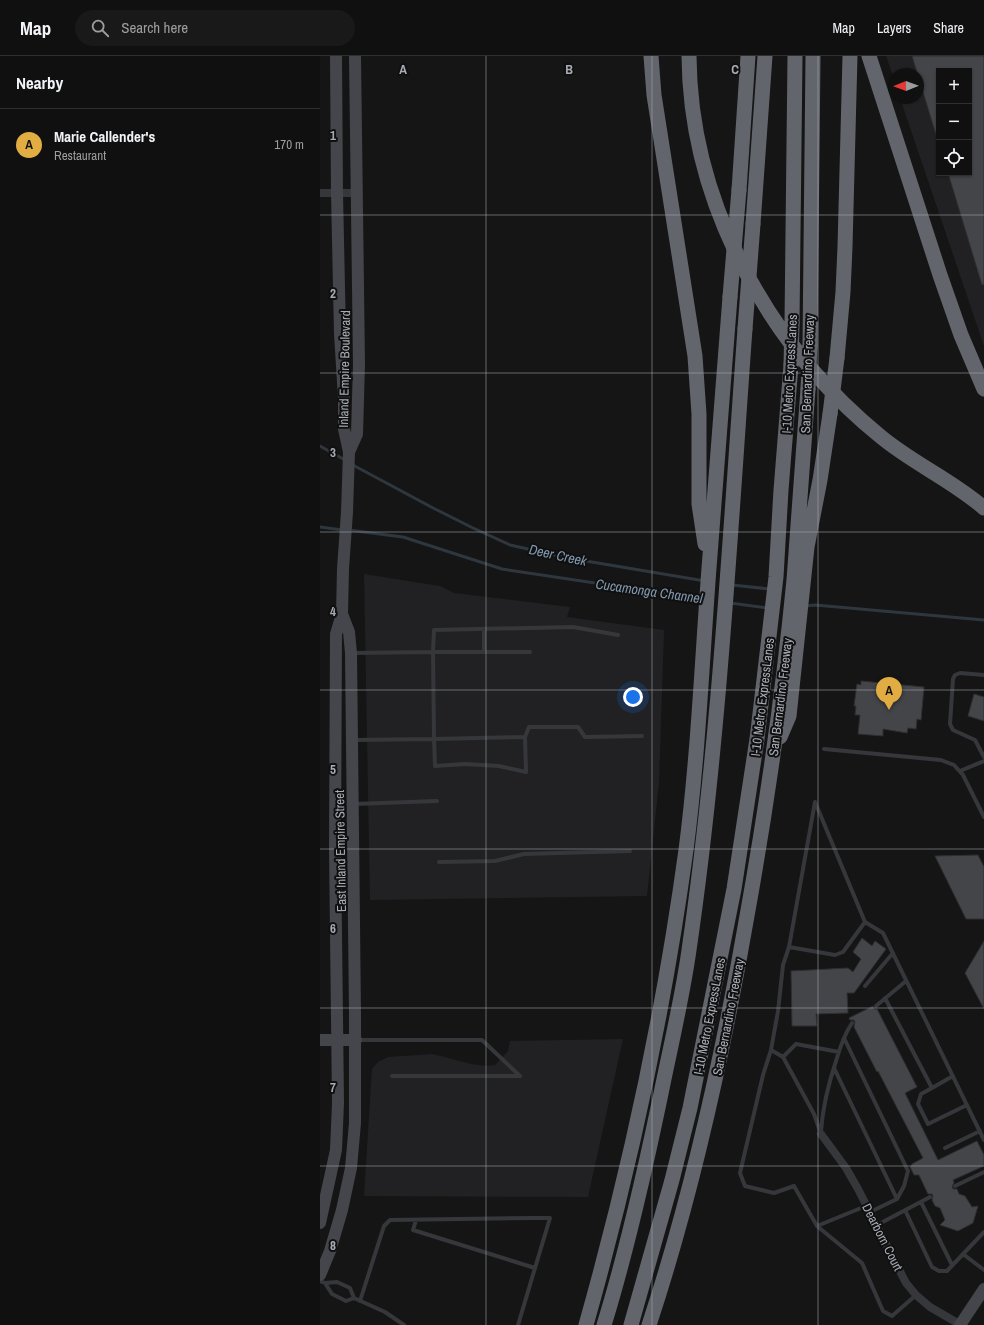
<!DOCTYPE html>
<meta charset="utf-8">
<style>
:root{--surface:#101010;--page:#191919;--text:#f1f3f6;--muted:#9c9d9f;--line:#303030;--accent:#e1ac42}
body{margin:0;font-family:"Archivo Narrow",sans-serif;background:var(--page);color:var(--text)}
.controls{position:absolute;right:12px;top:12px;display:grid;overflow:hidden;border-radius:0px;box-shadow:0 1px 3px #0004}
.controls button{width:36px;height:36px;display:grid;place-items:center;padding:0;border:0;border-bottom:1px solid var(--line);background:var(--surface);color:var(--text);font:20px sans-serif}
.compass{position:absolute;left:568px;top:12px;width:36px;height:36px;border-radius:50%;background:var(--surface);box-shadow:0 1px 3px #0004;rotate:269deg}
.you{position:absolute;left:313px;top:641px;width:14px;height:14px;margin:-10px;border:3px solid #fff;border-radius:50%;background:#1a73e8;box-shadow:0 0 0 6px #1a73e833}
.badge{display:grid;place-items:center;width:26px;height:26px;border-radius:50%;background:var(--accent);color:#111;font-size:13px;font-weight:700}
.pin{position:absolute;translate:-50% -33px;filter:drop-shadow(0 1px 2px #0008)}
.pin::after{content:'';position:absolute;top:21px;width:14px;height:12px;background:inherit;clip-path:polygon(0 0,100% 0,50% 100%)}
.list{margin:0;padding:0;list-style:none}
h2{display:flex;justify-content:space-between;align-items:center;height:52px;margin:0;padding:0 16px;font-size:17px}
h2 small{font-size:13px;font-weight:400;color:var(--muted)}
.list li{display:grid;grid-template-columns:26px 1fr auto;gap:12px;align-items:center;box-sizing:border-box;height:72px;padding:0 16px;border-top:1px solid var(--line)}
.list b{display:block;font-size:15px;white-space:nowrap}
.list p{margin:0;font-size:13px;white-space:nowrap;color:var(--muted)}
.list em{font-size:13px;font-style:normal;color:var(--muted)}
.icon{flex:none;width:22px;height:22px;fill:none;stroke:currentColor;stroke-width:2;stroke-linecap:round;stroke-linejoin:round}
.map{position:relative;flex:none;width:664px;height:1269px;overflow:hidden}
header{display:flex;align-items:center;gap:24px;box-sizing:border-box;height:56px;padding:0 20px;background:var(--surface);border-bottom:1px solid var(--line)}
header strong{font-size:19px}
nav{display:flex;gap:22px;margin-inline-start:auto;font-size:14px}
.search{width:280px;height:36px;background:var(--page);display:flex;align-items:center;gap:10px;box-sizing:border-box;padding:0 14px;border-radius:22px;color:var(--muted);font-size:15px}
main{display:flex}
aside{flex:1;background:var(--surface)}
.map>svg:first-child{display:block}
.built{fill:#212123;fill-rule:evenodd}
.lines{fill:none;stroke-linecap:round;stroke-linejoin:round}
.stream{stroke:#2f373e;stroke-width:3}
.building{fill:#444549;stroke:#2f2f32}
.lane{stroke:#36373b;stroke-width:4}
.street{stroke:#36373b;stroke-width:8}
.secondary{stroke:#44464b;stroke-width:12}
.highway{stroke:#63656c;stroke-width:15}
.highway-bridge{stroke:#63656c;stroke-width:15}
.grid{fill:none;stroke:#a8acb5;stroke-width:1;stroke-opacity:0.55}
.labels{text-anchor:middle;stroke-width:4;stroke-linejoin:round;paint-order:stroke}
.street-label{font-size:13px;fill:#a8acb5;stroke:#101011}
.water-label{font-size:14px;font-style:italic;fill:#8299ad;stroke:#101011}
.grid-label{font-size:13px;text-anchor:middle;font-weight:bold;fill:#a8acb5;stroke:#101011;stroke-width:4;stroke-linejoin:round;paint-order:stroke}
</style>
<header>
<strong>Map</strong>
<div class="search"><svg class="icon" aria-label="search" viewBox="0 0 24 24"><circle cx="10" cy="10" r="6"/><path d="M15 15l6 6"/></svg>Search here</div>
<nav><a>Map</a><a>Layers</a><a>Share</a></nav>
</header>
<main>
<aside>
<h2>Nearby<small></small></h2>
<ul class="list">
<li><span class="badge">A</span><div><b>Marie Callender's</b><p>Restaurant</p></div><em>170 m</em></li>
</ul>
</aside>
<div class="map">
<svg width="664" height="1269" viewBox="0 0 664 1269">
<rect width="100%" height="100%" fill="#151516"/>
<path class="built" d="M566 0H664V290L580 42H598V18H574V23ZM619 15H649V117H619Z
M44 518 120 530 134 537 250 551 247 561 344 574 339 727 327 840 50 844Z
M303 983 268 1141 44 1140 52 1013 58 1006 68 1001 113 998 151 1008 167 1010 175 1009 188 995 190 985Z"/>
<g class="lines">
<path class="stream" d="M0 390 25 404
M31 408 115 453 153 472 190 489 248 502 385 525
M0 471 22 474
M28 474 83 481 182 513 382 543
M412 529 450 533
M410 547 448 552
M485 550 495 549 664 564"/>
</g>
<path class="building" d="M592 0H664V228L662 229 628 117H649V15H619V81L617 82Z
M541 625 604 631 601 664 597 663 596 673 588 672 587 677 563 673V680L538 678 540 659H535L536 650H534L537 628 541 629Z
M654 638 664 641V665L648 660Z
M658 799 664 811V863H646L615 800Z
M542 882 552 890 555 885 566 893 534 937H527L528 957 496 958 497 970H472L471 915 528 912 533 916 541 903 533 896Z
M664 885V953L645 917Z
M553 950 554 953H557L597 1031 585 1037 618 1104 657 1085 664 1099V1110L633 1124 634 1127 632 1130 633 1133H637L639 1138 645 1140 652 1151 658 1150 653 1167 638 1175 620 1169 625 1164 620 1152 615 1150 612 1144 613 1140 612 1138H608L599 1119H594L590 1111 592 1108 603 1102 558 1015 557 1016 534 971 535 966 534 964H530L529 962Z"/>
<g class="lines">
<path class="lane" d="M164 596V573
M210 596H113L114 574 253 571 298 579
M32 597 113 596 114 683 34 684
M664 619 640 617 635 619 633 623 630 668 633 674 655 684 664 701
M205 681 114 683 115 710 145 708 179 710 206 716 205 681 209 671H258L265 681 322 680
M504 693 621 704 634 709 643 719 664 761
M640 715 664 705
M495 746 545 866
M34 748 117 745
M119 806 175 805 204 798 310 795
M469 891 515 899 523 896 545 866 563 877 664 1084
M545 930 573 897
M565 942 612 1032 633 1020
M556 950 586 925
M524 982 588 1115 584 1130 577 1143 550 1156
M38 984H162L200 1020
M451 994 458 955 463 909 469 891 495 746
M463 1001 476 988 519 996
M514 1012 577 1143
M72 1020H200
M612 1032 601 1038 598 1048 608 1068 647 1049
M501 1075C503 1049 508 1029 516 1005 520 991 524 979 532 967
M501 1078 494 1058 463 1001 451 994 443 1019 420 1117 425 1130 454 1137 474 1130 497 1170 542 1207 563 1255 572 1260 596 1239
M625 1092 660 1075
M635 1130 664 1116
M601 1146 632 1209
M585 1154 612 1211 619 1215H627L664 1176
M557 1169 610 1141
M497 1170 546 1150
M643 1198 664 1214
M0 1225 5 1227 17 1226 30 1232 34 1242 65 1256 84 1269
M5 1227 12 1238 26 1245 34 1242
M40 1245 64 1170 70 1164 214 1162H230L215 1212 93 1174 96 1164
M198 1269 215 1212"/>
<path class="street" d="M0 137H37
M501 1078 526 1112 538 1133 586 1227 596 1239 610 1251 641 1269"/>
<path class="secondary" d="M29 396 37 378 39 308 35 0
M0 984H36
M0 1167 16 1094 18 1047 15 792 16 578 22 558 23 513 27 456 29 396 24 373V342L20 278 17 137 16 0
M0 1219 10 1195 22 1154 31 1112 35 1067V957L31 597 29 576 22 558
M640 1269 664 1233"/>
<path class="highway" d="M331 0 334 39 375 300 379 358V448L385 488
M369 0C370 146 448 289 560 380 592 407 632 424 664 452
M549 0 620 219 641 279 664 333
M419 134 428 0
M433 168 445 0
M472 267 475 0
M490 290 493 0
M517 302 523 236 525 191 530 0
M460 681 469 660 487 491 500 424 510 358
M266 1269C310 1113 344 955 366 794 378 701 382 606 389 512 396 422 403 332 410 241
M284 1269C309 1188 327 1106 344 1023 353 980 363 937 369 894 399 688 410 480 425 273
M311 1269 352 1124 370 1052 414 833 437 683 456 521 461 434 471 309
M329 1269C373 1136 403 998 427 860 447 749 463 637 474 524 479 461 483 397 488 333"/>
<path class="highway-bridge" d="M410 241 419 134
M425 273 433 168
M471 309 472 267
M488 333 490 290
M510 358 517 302"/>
</g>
<path class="grid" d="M166 0V1269M332 0V1269M498 0V1269M0 159H664M0 317H664M0 476H664M0 634H664M0 793H664M0 952H664M0 1110H664"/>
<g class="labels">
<g class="street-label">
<text transform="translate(24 313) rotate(-89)" y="5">Inland Empire Boulevard</text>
<text transform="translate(469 318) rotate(-87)" y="5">I-10 Metro ExpressLanes</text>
<text transform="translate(487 318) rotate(-88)" y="5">San Bernardino Freeway</text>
<text transform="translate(442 641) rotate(-83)" y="5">I-10 Metro ExpressLanes</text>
<text transform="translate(460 641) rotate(-83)" y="5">San Bernardino Freeway</text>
<text transform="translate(20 795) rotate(-91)" y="5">East Inland Empire Street</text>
<text transform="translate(389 960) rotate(-79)" y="5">I-10 Metro ExpressLanes</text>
<text transform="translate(408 961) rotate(-79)" y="5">San Bernardino Freeway</text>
<text transform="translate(563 1181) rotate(63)" y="5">Dearborn Court</text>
</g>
<g class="water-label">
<text transform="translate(238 499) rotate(12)" y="5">Deer Creek</text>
<text transform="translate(329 535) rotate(8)" y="5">Cucamonga Channel</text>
</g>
</g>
<g class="grid-label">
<text x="83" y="18">A</text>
<text x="249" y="18">B</text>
<text x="415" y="18">C</text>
<text x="13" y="84">1</text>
<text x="13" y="242">2</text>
<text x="13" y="401">3</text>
<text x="13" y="560">4</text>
<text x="13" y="718">5</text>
<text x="13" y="877">6</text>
<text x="13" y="1036">7</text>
<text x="13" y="1194">8</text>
</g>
</svg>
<div class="controls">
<button>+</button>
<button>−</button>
<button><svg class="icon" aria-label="locate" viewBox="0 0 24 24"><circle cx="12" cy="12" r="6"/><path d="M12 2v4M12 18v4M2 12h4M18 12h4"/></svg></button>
</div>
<svg class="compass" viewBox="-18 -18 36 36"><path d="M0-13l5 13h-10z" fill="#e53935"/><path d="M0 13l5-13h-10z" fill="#9c9d9f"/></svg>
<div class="you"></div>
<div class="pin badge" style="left:569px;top:654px">A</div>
</div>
</main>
